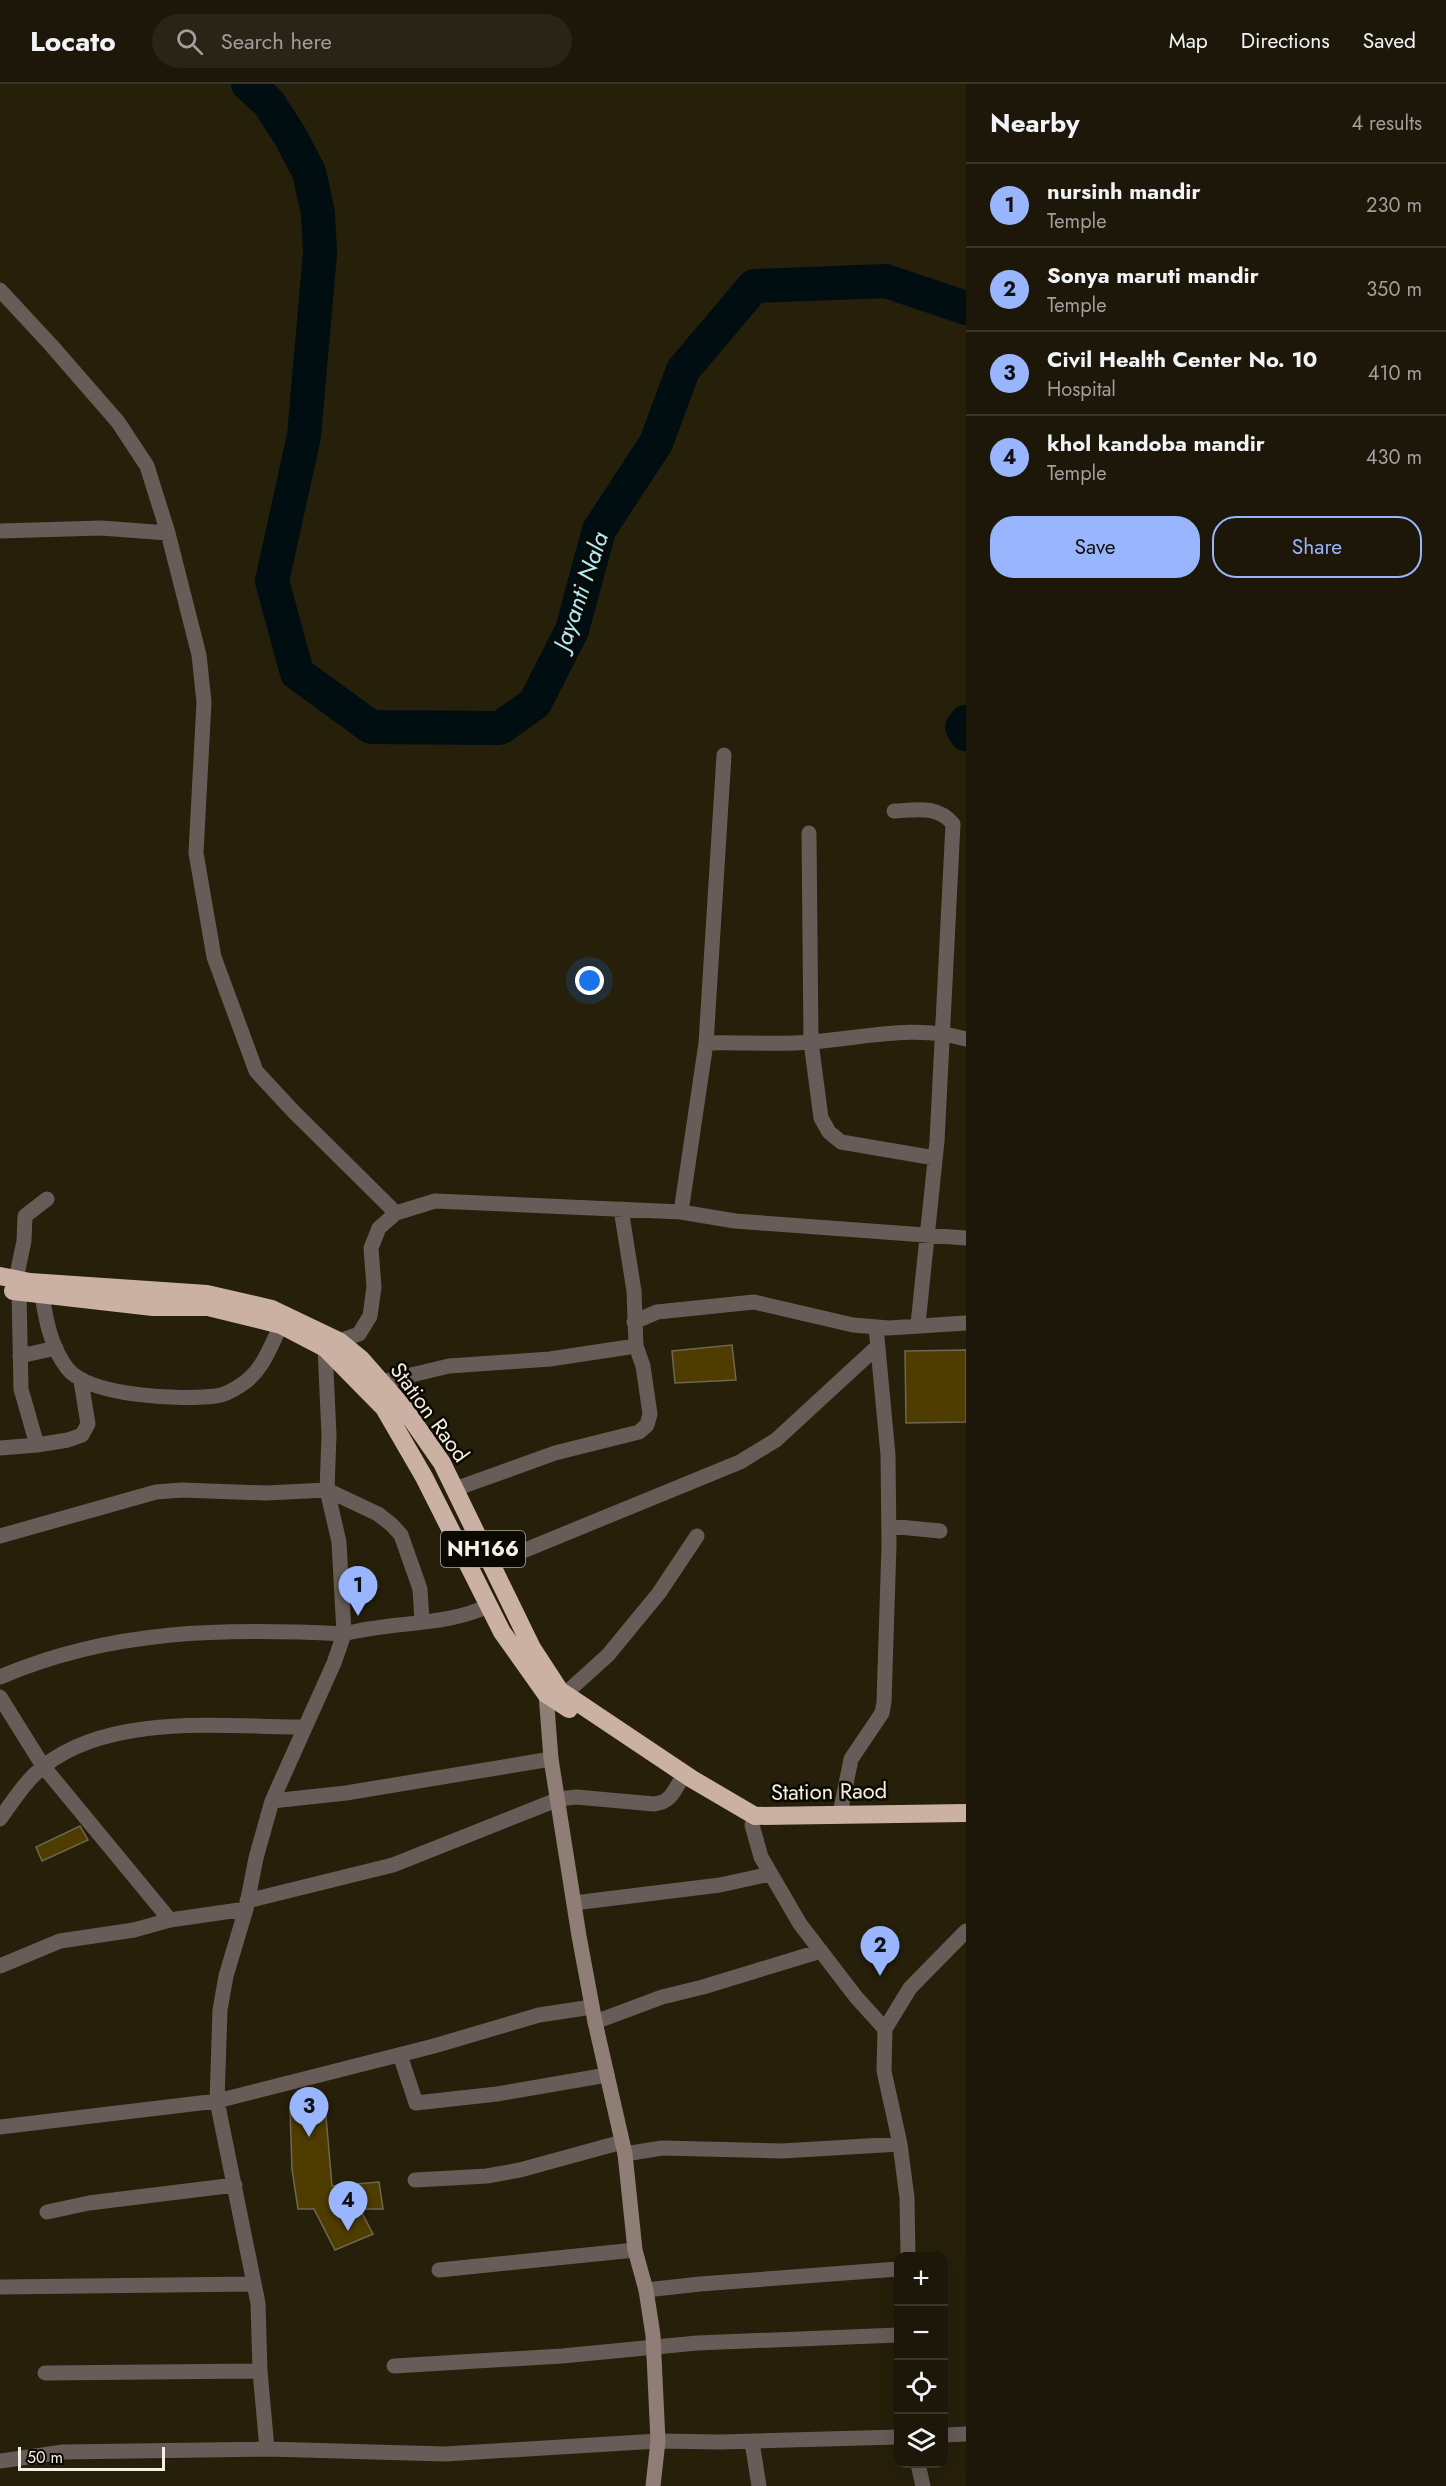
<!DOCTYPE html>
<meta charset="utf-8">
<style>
:root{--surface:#1c1708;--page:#292416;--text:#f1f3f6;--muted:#a09f9c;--line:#3a3629;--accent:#98b5fd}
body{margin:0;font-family:Jost,sans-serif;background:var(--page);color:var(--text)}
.controls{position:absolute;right:18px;bottom:18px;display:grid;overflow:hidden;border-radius:12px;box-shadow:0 6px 24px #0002}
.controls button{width:54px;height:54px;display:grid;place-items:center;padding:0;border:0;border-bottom:2px solid var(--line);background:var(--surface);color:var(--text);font:30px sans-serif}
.scale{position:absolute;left:18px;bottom:15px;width:147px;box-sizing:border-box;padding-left:6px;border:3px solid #f4f0e3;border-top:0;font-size:16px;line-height:21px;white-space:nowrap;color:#f4f0e3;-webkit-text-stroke:4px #0c0903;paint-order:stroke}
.you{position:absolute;left:590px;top:897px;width:21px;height:21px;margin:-15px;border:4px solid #fff;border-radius:50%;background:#1a73e8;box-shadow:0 0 0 9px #1a73e833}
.badge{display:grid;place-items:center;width:39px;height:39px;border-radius:50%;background:var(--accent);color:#111;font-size:20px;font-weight:700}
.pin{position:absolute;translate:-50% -50px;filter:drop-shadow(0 2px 3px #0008)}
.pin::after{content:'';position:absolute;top:32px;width:21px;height:18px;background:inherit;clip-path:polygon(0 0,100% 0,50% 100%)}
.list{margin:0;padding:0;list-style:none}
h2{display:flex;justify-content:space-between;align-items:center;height:78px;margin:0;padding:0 24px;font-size:26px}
h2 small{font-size:20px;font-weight:400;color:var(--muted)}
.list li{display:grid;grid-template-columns:39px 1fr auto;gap:18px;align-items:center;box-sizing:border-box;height:84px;padding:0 24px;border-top:2px solid var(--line)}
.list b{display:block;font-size:22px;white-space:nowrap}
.list p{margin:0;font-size:20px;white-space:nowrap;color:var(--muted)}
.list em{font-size:20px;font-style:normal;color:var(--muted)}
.actions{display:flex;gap:12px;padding:18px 24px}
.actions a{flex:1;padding:14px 0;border:2px solid var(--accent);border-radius:24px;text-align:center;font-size:21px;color:var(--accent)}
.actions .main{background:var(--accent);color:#111}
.icon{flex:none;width:33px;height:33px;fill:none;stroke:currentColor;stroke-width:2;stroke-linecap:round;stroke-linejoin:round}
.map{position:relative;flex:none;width:966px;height:2402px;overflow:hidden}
header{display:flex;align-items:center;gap:36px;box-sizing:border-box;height:84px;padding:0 30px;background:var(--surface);border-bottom:2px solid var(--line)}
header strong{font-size:28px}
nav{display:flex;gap:33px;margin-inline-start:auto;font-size:21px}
.search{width:420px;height:54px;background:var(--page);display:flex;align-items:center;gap:15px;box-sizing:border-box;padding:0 21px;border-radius:33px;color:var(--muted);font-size:22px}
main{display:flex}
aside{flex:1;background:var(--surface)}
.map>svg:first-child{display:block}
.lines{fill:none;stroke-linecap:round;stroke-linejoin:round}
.river{stroke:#000d11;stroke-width:34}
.building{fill:#4e3c00;stroke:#6f6750;stroke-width:1.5}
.street{stroke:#675c57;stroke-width:15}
.secondary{stroke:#8f7e76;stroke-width:15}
.highway{stroke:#cbb1a3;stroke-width:18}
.labels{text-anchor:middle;stroke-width:5;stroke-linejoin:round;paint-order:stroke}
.shield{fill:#0c0903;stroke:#aeaba0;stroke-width:1.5}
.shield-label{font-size:21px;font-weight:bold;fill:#f4f0e3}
.street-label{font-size:22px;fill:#f4f0e3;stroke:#0c0903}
.water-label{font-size:24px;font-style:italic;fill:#aeeaf8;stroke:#0c0903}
</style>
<header>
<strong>Locato</strong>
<div class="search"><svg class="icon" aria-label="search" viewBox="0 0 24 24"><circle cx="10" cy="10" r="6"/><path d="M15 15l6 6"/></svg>Search here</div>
<nav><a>Map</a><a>Directions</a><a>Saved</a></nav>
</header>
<main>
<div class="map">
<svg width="966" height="2402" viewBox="0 0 966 2402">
<rect width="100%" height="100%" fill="#261f0a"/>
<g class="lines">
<path class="river" d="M248 0 269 19 290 52 309 88 318 129 320 169 304 352 272 497 297 589 371 643 500 644 535 619 572 546 599 446 656 359 683 286 754 202 886 197 966 224
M966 638 962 643 966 650"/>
</g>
<path class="building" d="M732 1261 736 1296 675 1299 672 1267Z
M966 1266V1338L906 1339 905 1267Z
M80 1742 88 1756 42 1777 36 1763Z
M325 2021 332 2102 379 2098 383 2125H360L373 2150 335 2166 314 2125H298L292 2085 290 2024Z"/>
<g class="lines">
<path class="street" d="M0 206 51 261 118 338 147 382 168 449 199 571 204 618 196 769 214 873 256 987 293 1027 396 1129
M0 447 101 444 168 449
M894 727C917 726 938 721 953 740L937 1057 918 1240
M809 749 811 958 821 1034 829 1048 841 1058 935 1074
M706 959C741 958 777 961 812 958 864 954 915 940 966 955
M681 1128 706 959 724 671
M16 1195 24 1157 25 1132 47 1115
M42 1211C46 1237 51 1263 67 1284 89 1313 182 1316 216 1312 224 1311 235 1305 241 1301 263 1287 270 1263 281 1241
M634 1238 657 1228 754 1218 853 1241 889 1244 966 1239
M20 1272 56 1264
M379 1296 386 1297 449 1282 550 1275 636 1262
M37 1361 68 1356 82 1351 88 1340 81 1297
M0 1364 37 1361 21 1305 19 1208
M455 1405 555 1369 639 1348 647 1341 650 1330 643 1282 636 1262 634 1207 621 1125
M889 1442 940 1447
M0 1452 156 1408 182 1406 266 1409 327 1406 378 1430 392 1441 401 1451 420 1505 422 1537
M491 1480 740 1378 776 1356 878 1262
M0 1593C112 1545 224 1544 344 1550L339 1458 327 1406 329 1351 325 1264 339 1257 359 1250 370 1232 374 1203 371 1164 379 1144 396 1129 435 1117 681 1128 735 1137 966 1154
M565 1610 608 1571 659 1509 697 1452
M0 1613 43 1682 170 1836 246 1825
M272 1717 346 1709 551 1675
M840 1730 851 1675 882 1629 884 1618 889 1461 888 1371 876 1243
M0 1735C12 1718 27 1695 44 1682 111 1629 223 1643 303 1643
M752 1741 761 1773 800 1840 856 1913 885 1945 884 1987 900 2060 907 2114 908 2172
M247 1817 393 1781 559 1715 576 1713 654 1720C669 1718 672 1711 679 1699
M574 1819 720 1801 770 1790
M0 1882 60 1857 134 1846 170 1836
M595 1938 662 1913 703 1903 821 1867
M885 1945 910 1904 966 1847
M400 1971 416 2019 497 2010 607 1991
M0 2043 217 2017 434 1962 539 1931 592 1923
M625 2070 662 2064 782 2067 900 2060
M415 2096 487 2092 520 2086 622 2058
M47 2128 89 2119 235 2101
M439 2186 635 2166
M0 2203 254 2200
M646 2206 700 2200 898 2185
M394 2282 562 2272 697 2259 898 2251
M45 2289 260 2287
M944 2351 966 2350
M752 2358 759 2402
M267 2365 260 2287 258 2219 217 2017 220 1926 226 1892 246 1825 256 1774 272 1717 334 1579 344 1550C391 1537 444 1543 488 1522
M0 2377 63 2368 267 2365 445 2370 658 2357 720 2358 898 2353
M918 2380 923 2402"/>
<path class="secondary" d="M546 1610 551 1675 579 1852 595 1938 625 2070 635 2166 646 2206 653 2251 658 2357 653 2402"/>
<path class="highway" d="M0 1192 30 1198 207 1210 272 1225 339 1257 361 1275 403 1323 442 1379 532 1564 560 1607 565 1610 692 1695 755 1732 966 1729
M13 1207 153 1223H208L281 1241 325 1264 384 1324 424 1393 502 1548 546 1610 569 1625"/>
</g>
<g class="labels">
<rect class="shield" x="441" y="1447" width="84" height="36" rx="4.5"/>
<g class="shield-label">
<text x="483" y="1472">NH166</text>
</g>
<g class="street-label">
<text transform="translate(430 1328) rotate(54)" y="8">Station Raod</text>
<text transform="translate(829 1707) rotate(-1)" y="8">Station Raod</text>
</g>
<g class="water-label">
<text transform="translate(581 507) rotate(-71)" y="8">Jayanti Nala</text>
</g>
</g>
</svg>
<div class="controls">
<button>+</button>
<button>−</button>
<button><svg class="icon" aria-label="locate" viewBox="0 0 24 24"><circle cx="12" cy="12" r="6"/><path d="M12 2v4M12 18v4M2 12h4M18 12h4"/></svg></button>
<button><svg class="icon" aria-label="layers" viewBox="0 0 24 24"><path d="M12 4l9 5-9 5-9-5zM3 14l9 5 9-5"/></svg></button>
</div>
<div class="scale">50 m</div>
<div class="you"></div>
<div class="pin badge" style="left:358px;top:1532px">1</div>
<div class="pin badge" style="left:880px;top:1892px">2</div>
<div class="pin badge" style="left:309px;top:2053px">3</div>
<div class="pin badge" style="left:348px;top:2147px">4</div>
</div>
<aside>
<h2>Nearby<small>4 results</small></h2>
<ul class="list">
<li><span class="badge">1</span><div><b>nursinh mandir</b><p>Temple</p></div><em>230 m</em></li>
<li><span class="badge">2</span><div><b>Sonya maruti mandir</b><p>Temple</p></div><em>350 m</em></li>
<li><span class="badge">3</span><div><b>Civil Health Center No. 10</b><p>Hospital</p></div><em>410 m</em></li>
<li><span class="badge">4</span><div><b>khol kandoba mandir</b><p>Temple</p></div><em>430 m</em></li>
</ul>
<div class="actions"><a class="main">Save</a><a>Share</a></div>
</aside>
</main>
